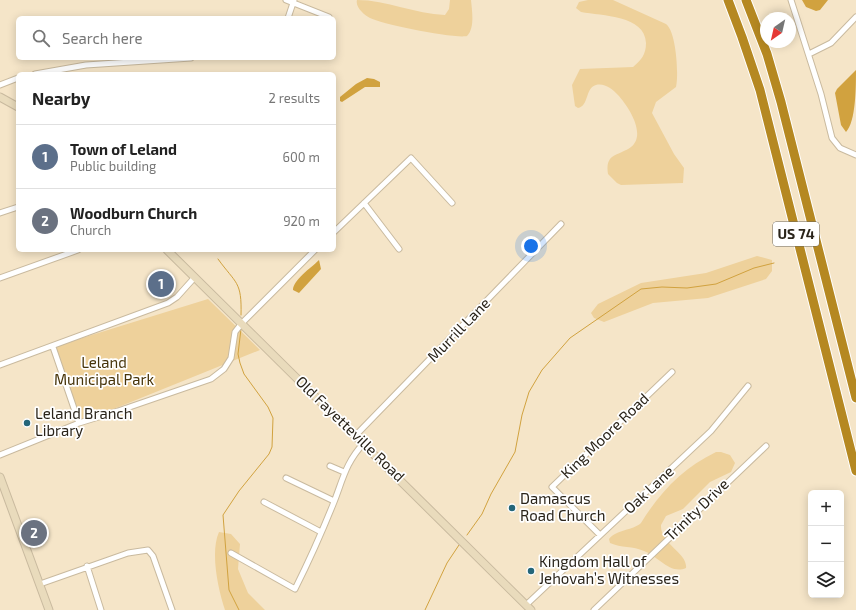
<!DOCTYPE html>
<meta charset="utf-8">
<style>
:root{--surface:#fff;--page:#f2f2f2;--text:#222;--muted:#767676;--line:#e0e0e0;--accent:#0f766e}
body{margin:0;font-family:"Exo 2",sans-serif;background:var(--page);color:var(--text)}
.controls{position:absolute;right:12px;bottom:12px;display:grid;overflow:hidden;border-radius:6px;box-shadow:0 2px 10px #0003}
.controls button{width:36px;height:36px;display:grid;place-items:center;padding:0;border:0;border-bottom:1px solid var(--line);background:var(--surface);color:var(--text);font:20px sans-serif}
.compass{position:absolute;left:760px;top:12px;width:36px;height:36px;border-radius:50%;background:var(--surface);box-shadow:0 2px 10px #0003;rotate:214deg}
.you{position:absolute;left:531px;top:246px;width:14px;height:14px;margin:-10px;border:3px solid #fff;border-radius:50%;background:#1a73e8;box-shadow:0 0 0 6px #1a73e833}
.badge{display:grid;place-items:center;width:26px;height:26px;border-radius:50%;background:var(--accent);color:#fff;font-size:13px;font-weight:700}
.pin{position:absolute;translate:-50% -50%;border:2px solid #fff;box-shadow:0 1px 4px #0006}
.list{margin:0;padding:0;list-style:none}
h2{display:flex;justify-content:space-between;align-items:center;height:52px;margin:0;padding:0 16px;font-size:17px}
h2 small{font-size:13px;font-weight:400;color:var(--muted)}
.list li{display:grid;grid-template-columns:26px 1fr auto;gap:12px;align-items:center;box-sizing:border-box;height:64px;padding:0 16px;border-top:1px solid var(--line)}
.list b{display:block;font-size:15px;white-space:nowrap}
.list p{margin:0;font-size:13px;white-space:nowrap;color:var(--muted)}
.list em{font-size:13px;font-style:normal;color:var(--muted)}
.icon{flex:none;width:22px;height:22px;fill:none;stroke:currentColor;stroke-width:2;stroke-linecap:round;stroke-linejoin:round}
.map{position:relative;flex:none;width:856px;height:610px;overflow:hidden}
.search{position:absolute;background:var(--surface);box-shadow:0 2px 10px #0003;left:16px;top:16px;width:320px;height:44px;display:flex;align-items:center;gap:10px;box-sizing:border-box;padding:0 14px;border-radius:6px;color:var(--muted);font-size:15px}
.panel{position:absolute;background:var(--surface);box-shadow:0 2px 10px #0003;left:16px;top:72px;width:320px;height:180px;border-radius:6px}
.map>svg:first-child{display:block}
.green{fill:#eed19b}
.water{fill:#d1a23f}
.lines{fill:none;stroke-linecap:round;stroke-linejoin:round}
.stream{stroke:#d1a23f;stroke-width:1}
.street-casing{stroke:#c9ba9f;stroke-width:7}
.secondary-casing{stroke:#c9ba9f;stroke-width:9}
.highway-casing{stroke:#fff;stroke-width:11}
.street{stroke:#fff;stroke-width:5}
.secondary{stroke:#e9dbbc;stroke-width:7}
.highway{stroke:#b58821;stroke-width:9}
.poi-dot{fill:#246679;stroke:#fff;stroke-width:1.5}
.labels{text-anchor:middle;stroke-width:3.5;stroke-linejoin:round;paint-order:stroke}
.shield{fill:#fff;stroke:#6a665f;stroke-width:1}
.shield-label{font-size:14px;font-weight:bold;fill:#2a241a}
.street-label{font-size:15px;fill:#2a241a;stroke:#fff}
.park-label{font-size:15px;fill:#473409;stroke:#fff}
.poi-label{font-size:15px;fill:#2a241a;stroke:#fff;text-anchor:start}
</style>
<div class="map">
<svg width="856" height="610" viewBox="0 0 856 610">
<rect width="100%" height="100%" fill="#f5e5c8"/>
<path class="green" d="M357 0C387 0 415 14 445 15L449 9 450 0H471C472 11 475 28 467 36 455 39 381 24 370 18 364 15 355 7 357 0Z
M588 0H613L666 24C676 31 679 74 676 87L656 102 652 113 674 154 684 168 683 183 621 185 617 183 608 174C607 168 607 161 612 157 618 153 626 151 631 147 647 134 628 106 618 95 612 89 605 83 596 85 585 88 589 106 578 108L575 106 572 85 580 69 633 67C641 60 646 55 646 43 645 15 602 16 581 12L576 8 579 2Z
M757 256 772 260V271L766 279 708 298 653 303 604 322 594 318 591 313 598 304 641 283 706 273Z
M208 299 260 350 79 423 53 347Z
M716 452H721L730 455 735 463 731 472 710 482 683 509 666 516 661 525C660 544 688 553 686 568 670 575 658 556 644 551 633 546 621 548 610 543L609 539C617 529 632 531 641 523 660 492 683 468 716 452Z
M219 532 231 534 240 544 238 569 248 593 265 610H225C218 589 210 552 219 532Z"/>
<path class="water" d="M802 0H828L820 10 816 11 806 7Z
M856 70C856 86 856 122 846 132L841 125 835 93 837 89Z
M367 78 374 79 380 82V87H365L342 102 340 101V97L356 84Z
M319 260 321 269 299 293 293 290C293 280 311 268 319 260Z"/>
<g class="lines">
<path class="stream" d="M218 259C236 284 242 281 241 315
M467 535 482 514 491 494 515 452 522 415 529 392 542 370 570 338 641 289 662 287 687 288 716 284 754 268 774 263
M239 610 229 590 223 515 239 491 269 454 272 447 273 418 268 407 244 374 240 363 238 354 241 329
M425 610 447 563 459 545"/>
<g class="street-casing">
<path id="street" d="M286 0 329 17
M791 0 821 94 832 138 840 148 856 155
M288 18 294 0
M809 54 831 43 856 17
M35 74 86 65 191 58
M0 85 18 78
M364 203 399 249
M0 213 18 207
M334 232 411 158 452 203
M0 278 78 250
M53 347 79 423
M0 365 168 303 177 297 195 277
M356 435 561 224
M0 455 79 423 118 411 211 379 224 369 231 358 235 332 242 323 315 250
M330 466 344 472
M286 478 334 501
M264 502 321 532
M600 535 552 487 672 372
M231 553 295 589C309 561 322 532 334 502 343 479 346 462 364 443
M87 566 101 610
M40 584 128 553 148 550 153 556 172 610
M526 605 711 431 748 386
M594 610 766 446"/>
</g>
<g class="secondary-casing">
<path id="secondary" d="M0 97 18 107
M167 250 531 610
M0 477 49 610"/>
</g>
<g class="highway-casing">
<path id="highway" d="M728 0 742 37 760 90 856 471
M746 0 767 54 781 102 856 398"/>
</g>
<use href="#street" class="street"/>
<use href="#secondary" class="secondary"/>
<use href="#highway" class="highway"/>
</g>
<g class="poi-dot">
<circle cx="27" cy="423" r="4"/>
<circle cx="512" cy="508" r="4"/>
<circle cx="531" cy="571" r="4"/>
</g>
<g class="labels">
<rect class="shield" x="773" y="222" width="46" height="24" rx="3"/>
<g class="shield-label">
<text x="796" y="239">US 74</text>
</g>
<g class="street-label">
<text transform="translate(459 330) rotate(-46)" y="5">Murrill Lane</text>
<text transform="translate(350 429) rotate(44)" y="5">Old Fayetteville Road</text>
<text transform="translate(605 436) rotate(-44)" y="5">King Moore Road</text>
<text transform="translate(649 490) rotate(-43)" y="5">Oak Lane</text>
<text transform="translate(697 510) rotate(-44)" y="5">Trinity Drive</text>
</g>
<g class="park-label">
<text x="104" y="368">Leland<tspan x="104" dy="17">Municipal Park</tspan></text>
</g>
<g class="poi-label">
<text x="35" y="419">Leland Branch<tspan x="35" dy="17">Library</tspan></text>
<text x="520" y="504">Damascus<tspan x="520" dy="17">Road Church</tspan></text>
<text x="539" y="567">Kingdom Hall of<tspan x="539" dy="17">Jehovah’s Witnesses</tspan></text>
</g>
</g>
</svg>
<div class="controls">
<button>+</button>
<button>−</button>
<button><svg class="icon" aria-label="layers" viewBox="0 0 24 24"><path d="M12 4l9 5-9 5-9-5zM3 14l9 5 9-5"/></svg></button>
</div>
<svg class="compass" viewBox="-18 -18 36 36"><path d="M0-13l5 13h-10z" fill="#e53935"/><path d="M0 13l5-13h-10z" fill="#767676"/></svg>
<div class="you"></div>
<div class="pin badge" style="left:161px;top:284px;background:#5c6f8a">1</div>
<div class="pin badge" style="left:34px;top:533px;background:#6b7280">2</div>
<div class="search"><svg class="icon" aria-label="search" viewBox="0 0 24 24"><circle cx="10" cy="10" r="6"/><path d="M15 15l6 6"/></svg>Search here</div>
<section class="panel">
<h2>Nearby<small>2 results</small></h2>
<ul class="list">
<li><span class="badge" style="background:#5c6f8a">1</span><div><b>Town of Leland</b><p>Public building</p></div><em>600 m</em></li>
<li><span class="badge" style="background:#6b7280">2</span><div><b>Woodburn Church</b><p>Church</p></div><em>920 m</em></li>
</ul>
</section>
</div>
